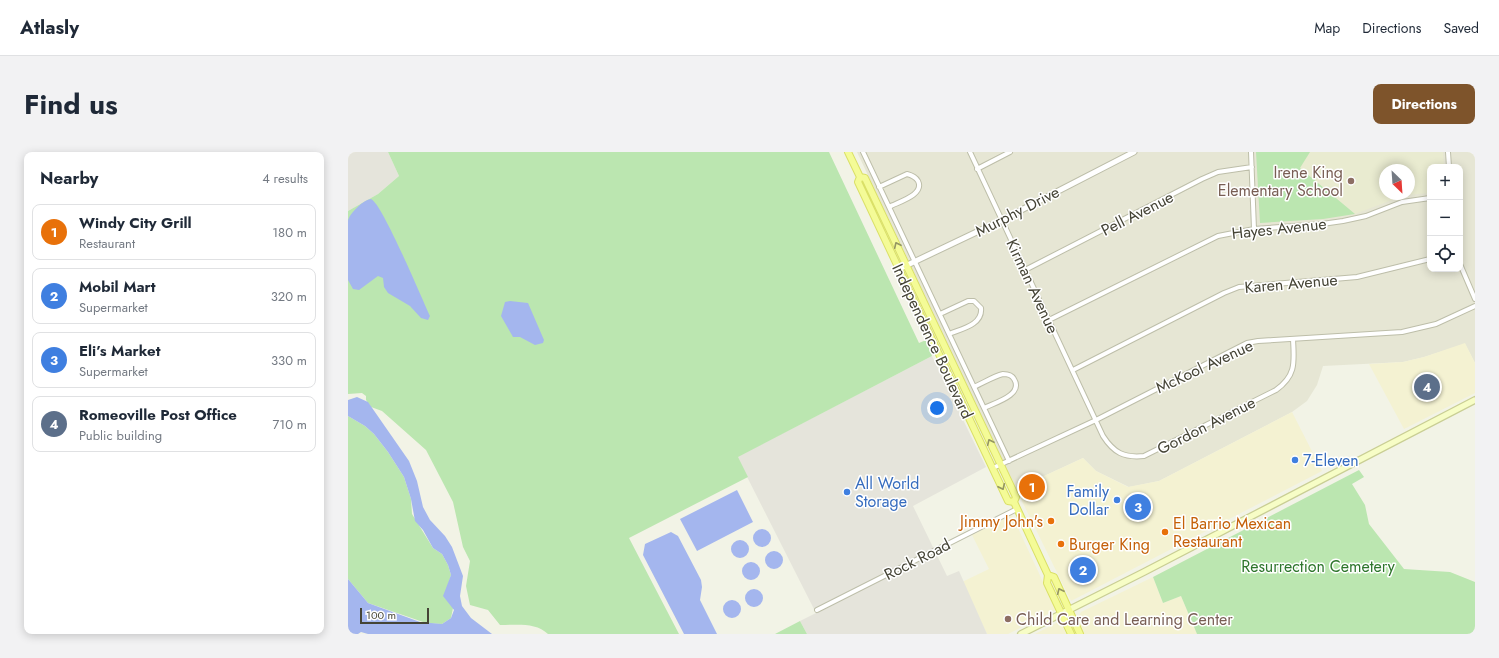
<!DOCTYPE html>
<meta charset="utf-8">
<style>
:root{--surface:#fff;--page:#f2f2f3;--text:#1f2937;--muted:#747a83;--line:#e0e1e3;--accent:#7e542b}
body{margin:0;font-family:Jost,sans-serif;background:var(--page);color:var(--text)}
.controls{position:absolute;right:12px;top:12px;display:grid;overflow:hidden;border-radius:8px;box-shadow:0 2px 10px #0003}
.controls button{width:36px;height:36px;display:grid;place-items:center;padding:0;border:0;border-bottom:1px solid var(--line);background:var(--surface);color:var(--text);font:20px sans-serif}
.compass{position:absolute;left:1031px;top:12px;width:36px;height:36px;border-radius:50%;background:var(--surface);box-shadow:0 2px 10px #0003;rotate:155deg}
.scale{position:absolute;left:12px;bottom:10px;width:69px;box-sizing:border-box;padding-left:4px;border:2px solid #454436;border-top:0;font-size:11px;line-height:14px;white-space:nowrap;color:#454436;-webkit-text-stroke:3px #fff;paint-order:stroke}
.you{position:absolute;left:589px;top:256px;width:14px;height:14px;margin:-10px;border:3px solid #fff;border-radius:50%;background:#1a73e8;box-shadow:0 0 0 6px #1a73e833}
.badge{display:grid;place-items:center;width:26px;height:26px;border-radius:50%;background:var(--accent);color:#fff;font-size:13px;font-weight:700}
.pin{position:absolute;translate:-50% -50%;border:2px solid #fff;box-shadow:0 1px 4px #0006}
.list{margin:0;padding:0;list-style:none}
h2{display:flex;justify-content:space-between;align-items:center;height:52px;margin:0;padding:0 16px;font-size:17px}
h2 small{font-size:13px;font-weight:400;color:var(--muted)}
.list li{display:grid;grid-template-columns:26px 1fr auto;gap:12px;align-items:center;box-sizing:border-box;height:56px;margin:0 8px 8px;padding:0 8px;border:1px solid var(--line);border-radius:8px}
.list b{display:block;font-size:15px;white-space:nowrap}
.list p{margin:0;font-size:13px;white-space:nowrap;color:var(--muted)}
.list em{font-size:13px;font-style:normal;color:var(--muted)}
.icon{flex:none;width:22px;height:22px;fill:none;stroke:currentColor;stroke-width:2;stroke-linecap:round;stroke-linejoin:round}
.map{position:relative;flex:none;width:1127px;height:482px;overflow:hidden;border-radius:8px}
header{display:flex;align-items:center;gap:24px;box-sizing:border-box;height:56px;padding:0 20px;background:var(--surface);border-bottom:1px solid var(--line)}
header strong{font-size:19px}
nav{display:flex;gap:22px;margin-inline-start:auto;font-size:14px}
.intro{display:flex;align-items:center;justify-content:space-between;box-sizing:border-box;height:96px;padding:0 24px}
h1{margin:0;font-size:28px}
.button{padding:10px 18px;border-radius:8px;background:var(--accent);color:#fff;font-size:14px;font-weight:700}
main{display:flex;gap:24px;padding:0 24px}
aside{flex:1;background:var(--surface);border-radius:8px;box-shadow:0 2px 10px #0003}
.map>svg:first-child{display:block}
.residential{fill:#e6e6d4;fill-rule:evenodd}
.commercial{fill:#f4f2d2}
.industrial{fill:#e5e4db}
.education{fill:#e9ebd0;fill-rule:evenodd}
.green{fill:#bbe6b0}
.water{fill:#a4b6ee}
.lines{fill:none;stroke-linecap:round;stroke-linejoin:round}
.minor-casing{stroke:#bdbea9;stroke-width:6}
.tertiary-casing{stroke:#bdbea9;stroke-width:7}
.secondary-casing{stroke:#c9ce94;stroke-width:8}
.primary-casing{stroke:#dae067;stroke-width:8}
.minor{stroke:#fff;stroke-width:4}
.tertiary{stroke:#fff;stroke-width:5}
.secondary{stroke:#f7fdc6;stroke-width:5.5}
.primary{stroke:#f4fb97;stroke-width:6}
.oneway{stroke:#949662}
.education-dot{fill:#8d6e63;stroke:#fff;stroke-width:1.5}
.shop-dot{fill:#3f7fe0;stroke:#fff;stroke-width:1.5}
.food-dot{fill:#e8710a;stroke:#fff;stroke-width:1.5}
.labels{text-anchor:middle;stroke-width:3;stroke-linejoin:round;paint-order:stroke}
.education-label{font-size:16px;fill:#785e54;stroke:#fff;text-anchor:end}
.street-label{font-size:16px;fill:#454436;stroke:#fff}
.shop-label{font-size:16px;fill:#366cbe;stroke:#fff;text-anchor:start}
.food-label{font-size:16px;fill:#c56008;stroke:#fff;text-anchor:start}
.park-label{font-size:16px;fill:#2d752b;stroke:#fff}
</style>
<header>
<strong>Atlasly</strong>
<nav><a>Map</a><a>Directions</a><a>Saved</a></nav>
</header>
<div class="intro"><h1>Find us</h1><a class="button">Directions</a></div>
<main>
<aside>
<h2>Nearby<small>4 results</small></h2>
<ul class="list">
<li><span class="badge" style="background:#e8710a">1</span><div><b>Windy City Grill</b><p>Restaurant</p></div><em>180 m</em></li>
<li><span class="badge" style="background:#3f7fe0">2</span><div><b>Mobil Mart</b><p>Supermarket</p></div><em>320 m</em></li>
<li><span class="badge" style="background:#3f7fe0">3</span><div><b>Eli’s Market</b><p>Supermarket</p></div><em>330 m</em></li>
<li><span class="badge" style="background:#5c6f8a">4</span><div><b>Romeoville Post Office</b><p>Public building</p></div><em>710 m</em></li>
</ul>
</aside>
<div class="map">
<svg width="1127" height="482" viewBox="0 0 1127 482">
<rect width="100%" height="100%" fill="#f2f3e6"/>
<path class="residential" d="M509 0H1127V211L1117 192 1076 205 1055 210 975 214 969 233 959 249 944 260 811 329 781 335 748 319 735 306 668 337ZM1082 15H1112V117H1082ZM1037 18H1061V42H1037Z"/>
<path class="commercial" d="M1117 191 1127 211V241L1056 277 1021 212 1055 210 1076 205Z
M944 260 974 319 723 449 668 337 735 306 748 319 780 335 811 329Z
M664 363 708 458 660 482H639L614 430 641 417 624 383Z
M805 425 815 451 833 444 849 482H733L728 469 733 460Z
M712 469 718 482H687Z"/>
<path class="industrial" d="M0 0H40L51 24 30 42 0 59Z
M584 204 638 315 565 354 599 424 611 419 639 482H459L452 469 468 461 389 305Z"/>
<path class="education" d="M962 0H1095L1096 15H1082V41L1057 43 1007 62 951 16ZM1037 18H1061V42H1037Z"/>
<path class="green" d="M40 0H481L571 191 578 188 584 204 390 305 400 325 281 386 331 482H200C188 470 168 473 152 473L140 458 122 453 118 434 122 409 115 395 105 350 78 298 34 259 23 255 18 248V244L14 241 0 242V59L30 42 51 24Z
M908 0H962L952 16 1007 62 975 67 912 71Z
M0 264 17 274 26 282 40 300 56 325 63 347 64 362 85 396 94 402 100 413 103 423 100 433 105 456 103 466 94 472 78 471 20 451 0 427Z
M1011 318 1016 325 1004 332 1017 353 1021 372 1056 417 1102 420 1127 430V482H849L833 444 815 451 805 425Z
M452 469 459 482H427Z"/>
<path class="water" d="M23 47C34 51 74 147 82 164L80 168 73 166 62 154 40 141 36 135 35 126 30 124 11 138 5 137 0 128C0 109 0 88 0 69 1 62 16 47 23 47Z
M162 149 180 151 196 188 195 191 187 193 172 185H165L153 164 157 150Z
M9 245 20 250 61 309 69 329 75 355 82 368 97 384 104 395 115 424 112 444 114 454 123 466 144 482H20L13 480 10 482H0V427L20 451 72 470 94 472 103 466 106 458 95 444 103 423 100 413 94 402 85 396 75 378 67 369 63 347 56 325 40 300 26 282 17 274 0 264V248Z
M389 338 405 370 349 399 332 367Z
M405 386a9 9 0 1 1 18 0a9 9 0 1 1-18 0Z
M323 380 330 384 353 428 354 435 352 448 369 482H336L295 403 297 392Z
M383 397a9 9 0 1 1 18 0a9 9 0 1 1-18 0Z
M417 408a9 9 0 1 1 18 0a9 9 0 1 1-18 0Z
M394 419a9 9 0 1 1 18 0a9 9 0 1 1-18 0Z
M397 446a9 9 0 1 1 18 0a9 9 0 1 1-18 0Z
M375 457a9 9 0 1 1 18 0a9 9 0 1 1-18 0Z"/>
<g class="lines">
<g class="minor-casing">
<path id="minor" d="M515 0 661 309
M622 0 755 284C766 301 776 306 796 304L928 238C949 223 946 209 945 187
M903 0 906 77
M1100 0 1101 15
M629 17 662 0
M531 35 559 22C563 23 567 24 570 29 577 43 550 50 541 55
M1112 112 1127 147
M677 118 854 27 870 20 904 15
M592 162 620 149H626L633 156C635 173 613 177 601 182
M701 168 870 84 906 77 974 72 995 69 1018 64 1054 50 1082 46
M725 218 876 141 891 135 1009 125 1082 107
M626 235C635 231 646 224 655 222 660 222 664 223 666 227 676 243 646 251 636 256
M645 316 748 268 899 191 910 189 1054 180 1088 172 1127 154
M469 458 669 357"/>
</g>
<g class="tertiary-casing">
<path id="tertiary" d="M551 117 654 68 786 0"/>
</g>
<g class="secondary-casing">
<path id="secondary" d="M673 482 796 420 1127 248"/>
</g>
<g class="primary-casing">
<path id="primary" d="M500 0 512 25 510 30 519 49 660 349 666 350
M512 25 517 26 668 345 666 350 700 423 699 431 723 482
M700 423 706 425 732 482"/>
</g>
<use href="#minor" class="minor"/>
<use href="#tertiary" class="tertiary"/>
<use href="#secondary" class="secondary"/>
<use href="#primary" class="primary"/>
</g>
<defs><path id="oneway-chevron" d="M-2-3.5L2.5 0L-2 3.5" fill="none" stroke-width="1.6" stroke-linecap="round" stroke-linejoin="round"/></defs>
<g class="oneway">
<use href="#oneway-chevron" transform="translate(549 93) rotate(-115)"/>
<use href="#oneway-chevron" transform="translate(642 290) rotate(-115)"/>
<use href="#oneway-chevron" transform="translate(654 335) rotate(65)"/>
<use href="#oneway-chevron" transform="translate(712 439) rotate(-115)"/>
</g>
<g class="education-dot">
<circle cx="1003" cy="29" r="4"/>
<circle cx="660" cy="467" r="4"/>
</g>
<g class="shop-dot">
<circle cx="947" cy="308" r="4"/>
<circle cx="499" cy="340" r="4"/>
<circle cx="769" cy="348" r="4"/>
</g>
<g class="food-dot">
<circle cx="703" cy="369" r="4"/>
<circle cx="817" cy="380" r="4"/>
<circle cx="713" cy="392" r="4"/>
</g>
<g class="labels">
<g class="education-label">
<text x="995" y="26">Irene King<tspan x="995" dy="18">Elementary School</tspan></text>
<text x="668" y="473" text-anchor="start">Child Care and Learning Center</text>
</g>
<g class="street-label">
<text transform="translate(669 59) rotate(-27)" y="6">Murphy Drive</text>
<text transform="translate(789 61) rotate(-27)" y="6">Pell Avenue</text>
<text transform="translate(931 76) rotate(-6)" y="6">Hayes Avenue</text>
<text transform="translate(943 131) rotate(-5)" y="6">Karen Avenue</text>
<text transform="translate(685 134) rotate(65)" y="6">Kirman Avenue</text>
<text transform="translate(585 189) rotate(65)" y="6">Independence Boulevard</text>
<text transform="translate(856 214) rotate(-25)" y="6">McKool Avenue</text>
<text transform="translate(858 273) rotate(-27)" y="6">Gordon Avenue</text>
<text transform="translate(569 407) rotate(-27)" y="6">Rock Road</text>
</g>
<g class="shop-label">
<text x="955" y="314">7-Eleven</text>
<text x="507" y="337">All World<tspan x="507" dy="18">Storage</tspan></text>
<text x="761" y="345" text-anchor="end">Family<tspan x="761" dy="18">Dollar</tspan></text>
</g>
<g class="food-label">
<text x="695" y="375" text-anchor="end">Jimmy John's</text>
<text x="825" y="377">El Barrio Mexican<tspan x="825" dy="18">Restaurant</tspan></text>
<text x="721" y="398">Burger King</text>
</g>
<g class="park-label">
<text x="970" y="420">Resurrection Cemetery</text>
</g>
</g>
</svg>
<div class="controls">
<button>+</button>
<button>−</button>
<button><svg class="icon" aria-label="locate" viewBox="0 0 24 24"><circle cx="12" cy="12" r="6"/><path d="M12 2v4M12 18v4M2 12h4M18 12h4"/></svg></button>
</div>
<svg class="compass" viewBox="-18 -18 36 36"><path d="M0-13l5 13h-10z" fill="#e53935"/><path d="M0 13l5-13h-10z" fill="#747a83"/></svg>
<div class="scale">100 m</div>
<div class="you"></div>
<div class="pin badge" style="left:684px;top:335px;background:#e8710a">1</div>
<div class="pin badge" style="left:735px;top:418px;background:#3f7fe0">2</div>
<div class="pin badge" style="left:790px;top:355px;background:#3f7fe0">3</div>
<div class="pin badge" style="left:1079px;top:235px;background:#5c6f8a">4</div>
</div>
</main>
